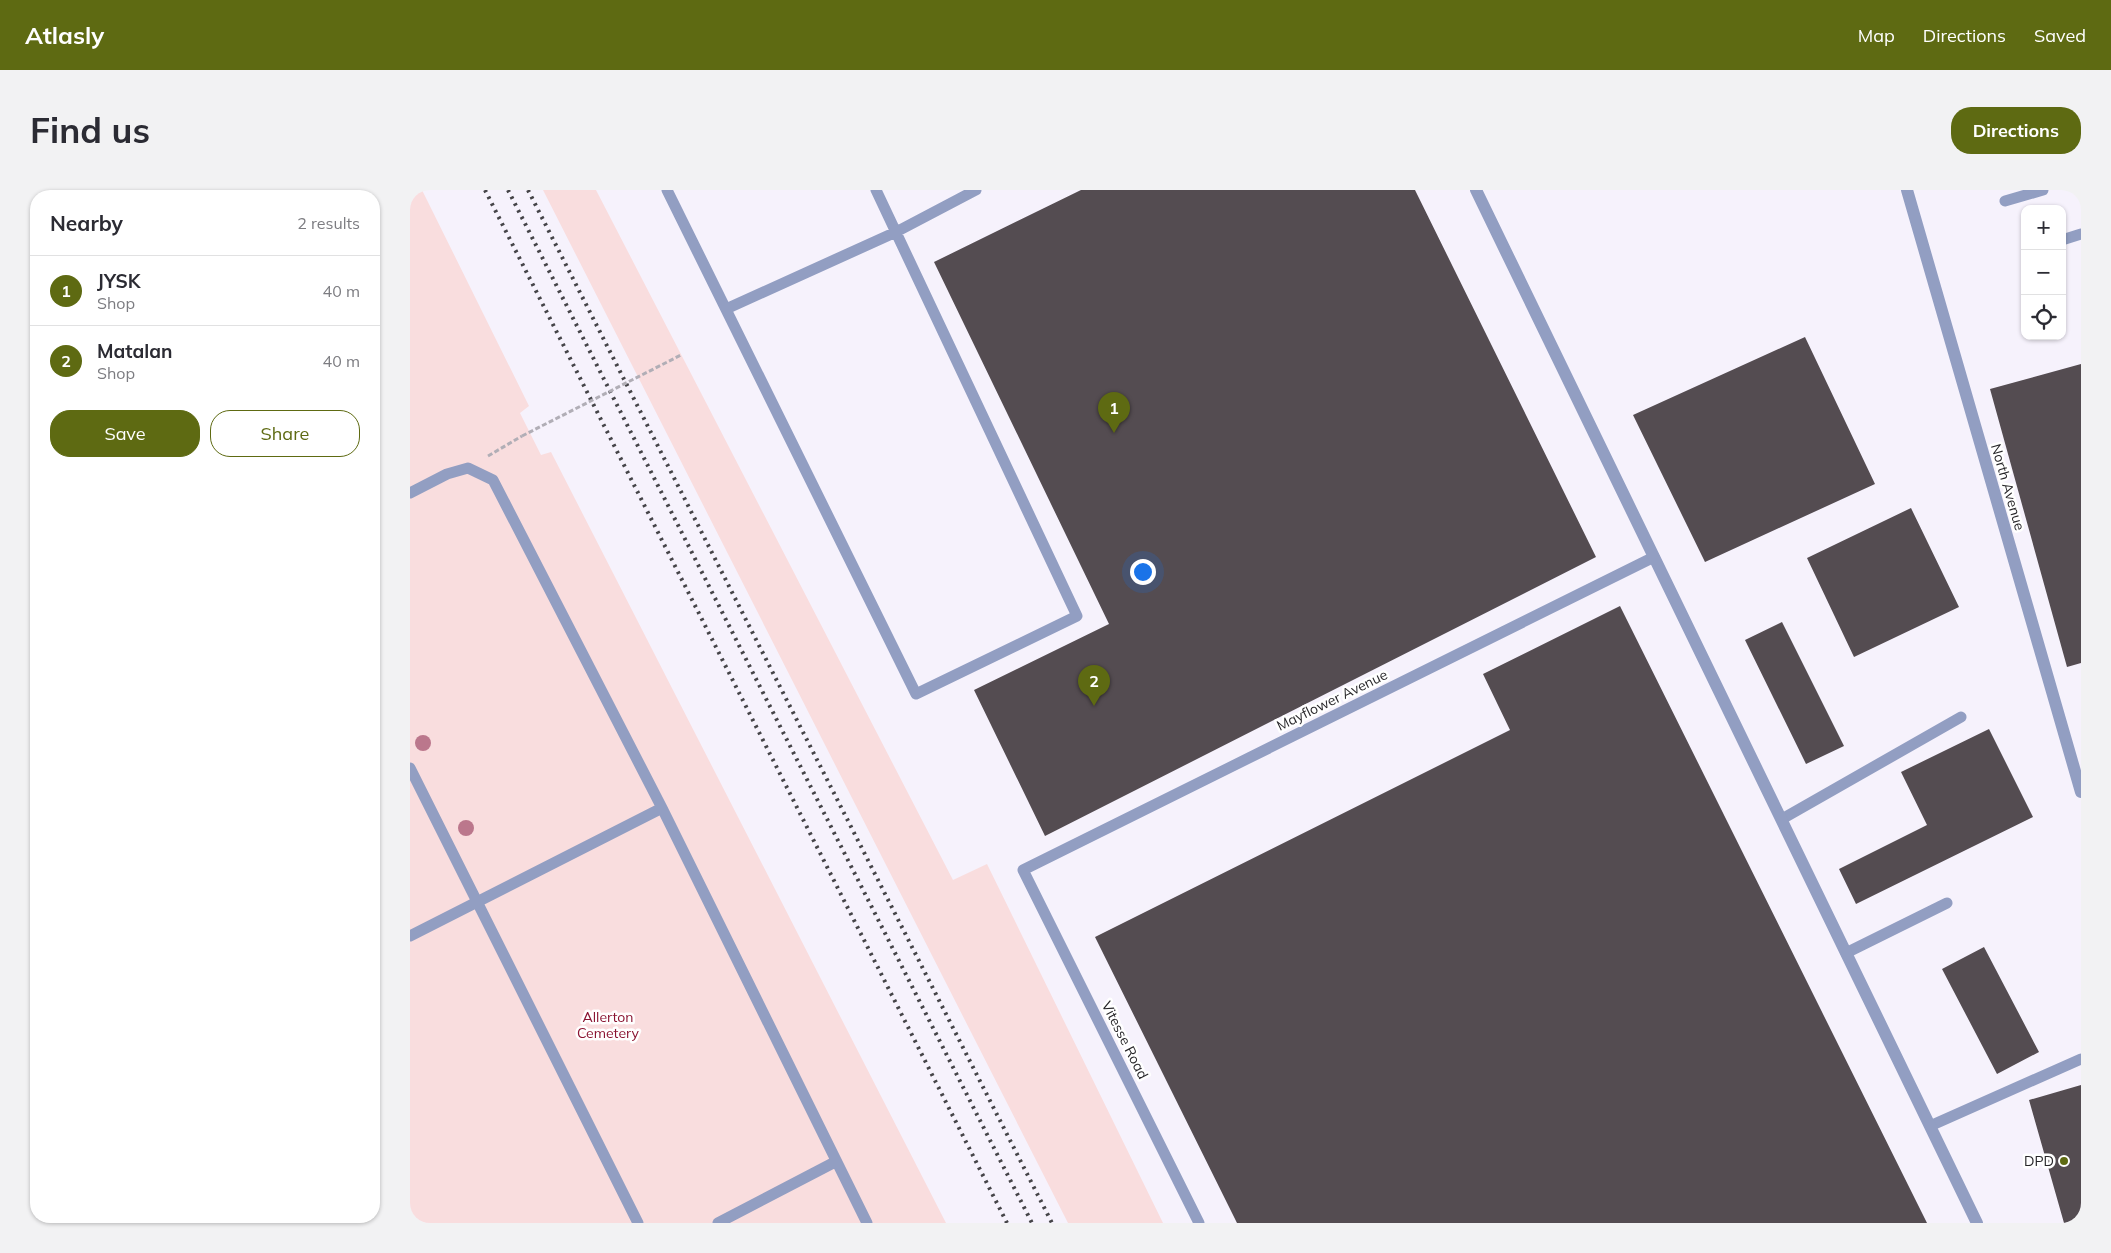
<!DOCTYPE html>
<meta charset="utf-8">
<style>
:root{--surface:#fff;--page:#f2f2f3;--text:#2b2b33;--muted:#7c7c81;--line:#e1e1e2;--accent:#5e6a12}
body{margin:0;font-family:Mulish,sans-serif;background:var(--page);color:var(--text)}
.controls{position:absolute;right:15px;top:15px;display:grid;overflow:hidden;border-radius:10px;box-shadow:0 1px 4px #0004}
.controls button{width:45px;height:45px;display:grid;place-items:center;padding:0;border:0;border-bottom:1px solid var(--line);background:var(--surface);color:var(--text);font:25px sans-serif}
.you{position:absolute;left:732px;top:381px;width:18px;height:18px;margin:-12px;border:4px solid #fff;border-radius:50%;background:#1a73e8;box-shadow:0 0 0 8px #1a73e833}
.badge{display:grid;place-items:center;width:32px;height:32px;border-radius:50%;background:var(--accent);color:#fff;font-size:16px;font-weight:700}
.pin{position:absolute;translate:-50% -41px;filter:drop-shadow(0 1px 2px #0008)}
.pin::after{content:'';position:absolute;top:26px;width:18px;height:15px;background:inherit;clip-path:polygon(0 0,100% 0,50% 100%)}
.list{margin:0;padding:0;list-style:none}
h2{display:flex;justify-content:space-between;align-items:center;height:65px;margin:0;padding:0 20px;font-size:21px}
h2 small{font-size:16px;font-weight:400;color:var(--muted)}
.list li{display:grid;grid-template-columns:32px 1fr auto;gap:15px;align-items:center;box-sizing:border-box;height:70px;padding:0 20px;border-top:1px solid var(--line)}
.list b{display:block;font-size:19px;white-space:nowrap}
.list p{margin:0;font-size:16px;white-space:nowrap;color:var(--muted)}
.list em{font-size:16px;font-style:normal;color:var(--muted)}
.actions{display:flex;gap:10px;padding:15px 20px}
.actions a{flex:1;padding:11px 0;border:1px solid var(--accent);border-radius:20px;text-align:center;font-size:18px;color:var(--accent)}
.actions .main{background:var(--accent);color:#fff}
.icon{flex:none;width:28px;height:28px;fill:none;stroke:currentColor;stroke-width:2;stroke-linecap:round;stroke-linejoin:round}
.map{position:relative;flex:none;width:1671px;height:1033px;overflow:hidden;border-radius:20px}
header{display:flex;align-items:center;gap:30px;box-sizing:border-box;height:70px;padding:0 25px;background:var(--accent);color:#fff}
header strong{font-size:24px}
nav{display:flex;gap:28px;margin-inline-start:auto;font-size:18px}
.intro{display:flex;align-items:center;justify-content:space-between;box-sizing:border-box;height:120px;padding:0 30px}
h1{margin:0;font-size:35px}
.button{padding:12px 22px;border-radius:20px;background:var(--accent);color:#fff;font-size:18px;font-weight:700}
main{display:flex;gap:30px;padding:0 30px}
aside{flex:1;background:var(--surface);border-radius:20px;box-shadow:0 1px 4px #0004}
.map>svg:first-child{display:block}
.green{fill:#f9ddde}
.building{fill:#544c51}
.lines{fill:none;stroke-linecap:round;stroke-linejoin:round}
.path{stroke:#b1aeb6;stroke-width:3;stroke-dasharray:5 2.5;stroke-linecap:butt}
.service{stroke:#929ec2;stroke-width:11}
.minor{stroke:#929ec2;stroke-width:12}
.rail{stroke:#454448;stroke-width:4;stroke-dasharray:2.5 5;stroke-linecap:butt}
.path-bridge{stroke:#b1aeb6;stroke-width:3;stroke-dasharray:5 2.5;stroke-linecap:butt}
.tree{fill:#bb778c}
.poi-dot{fill:#5e6a12;stroke:#fff;stroke-width:2}
.labels{text-anchor:middle;stroke-width:5;stroke-linejoin:round;paint-order:stroke}
.street-label{font-size:14px;fill:#28272a;stroke:#fff}
.park-label{font-size:14px;fill:#8a1331;stroke:#fff}
.poi-label{font-size:14px;fill:#28272a;stroke:#fff;text-anchor:end}
</style>
<header>
<strong>Atlasly</strong>
<nav><a>Map</a><a>Directions</a><a>Saved</a></nav>
</header>
<div class="intro"><h1>Find us</h1><a class="button">Directions</a></div>
<main>
<aside>
<h2>Nearby<small>2 results</small></h2>
<ul class="list">
<li><span class="badge">1</span><div><b>JYSK</b><p>Shop</p></div><em>40 m</em></li>
<li><span class="badge">2</span><div><b>Matalan</b><p>Shop</p></div><em>40 m</em></li>
</ul>
<div class="actions"><a class="main">Save</a><a>Share</a></div>
</aside>
<div class="map">
<svg width="1671" height="1033" viewBox="0 0 1671 1033">
<rect width="100%" height="100%" fill="#f6f2fc"/>
<path class="green" d="M0 0H12L119 216 110 223 131 265 141 262 536 1033H0Z
M133 0H186L543 690 577 674 753 1033H658Z"/>
<path class="building" d="M671 0H1005L1186 367 635 646 564 500 699 434 524 72Z
M1395 147 1465 294 1295 372 1223 225Z
M1671 174V473L1657 477 1580 199Z
M1501 318 1549 417 1444 467 1397 368Z
M1210 416 1517 1033H827L685 747 1100 540 1073 484Z
M1372 432 1434 556 1396 574 1335 450Z
M1579 539 1623 627 1446 714 1429 679 1517 635 1491 582Z
M1574 757 1629 862 1587 884 1532 779Z
M1671 895V1033H1654L1619 910Z"/>
<g class="lines">
<path class="path" d="M78 266 112 246"/>
<path class="service" d="M257 0 506 504 667 426 466 0
M1595 11 1633 0
M1652 50 1671 44
M316 119 486 42 566 0
M0 303 37 284 58 278 83 290 252 618 457 1033
M0 578 228 1033
M1372 629 1551 527
M0 746 252 618
M1436 763 1537 713
M1520 936 1671 869
M308 1033 425 972
M789 1033 613 680 1244 367"/>
<path class="minor" d="M1066 0 1567 1033
M1497 0 1671 602"/>
<path class="rail" d="M75 0 597 1033
M98 0 622 1033
M118 0 642 1033"/>
<path class="path-bridge" d="M112 246 271 165"/>
</g>
<g class="tree">
<circle cx="13" cy="553" r="8"/>
<circle cx="56" cy="638" r="8"/>
</g>
<circle class="poi-dot" cx="1654" cy="971" r="5"/>
<g class="labels">
<g class="street-label">
<text transform="translate(1598 297) rotate(74)" y="5">North Avenue</text>
<text transform="translate(922 510) rotate(-26)" y="5">Mayflower Avenue</text>
<text transform="translate(715 850) rotate(63)" y="5">Vitesse Road</text>
</g>
<g class="park-label">
<text x="198" y="832">Allerton<tspan x="198" dy="16">Cemetery</tspan></text>
</g>
<g class="poi-label">
<text x="1644" y="976">DPD</text>
</g>
</g>
</svg>
<div class="controls">
<button>+</button>
<button>−</button>
<button><svg class="icon" aria-label="locate" viewBox="0 0 24 24"><circle cx="12" cy="12" r="6"/><path d="M12 2v4M12 18v4M2 12h4M18 12h4"/></svg></button>
</div>
<div class="you"></div>
<div class="pin badge" style="left:704px;top:243px">1</div>
<div class="pin badge" style="left:684px;top:516px">2</div>
</div>
</main>
